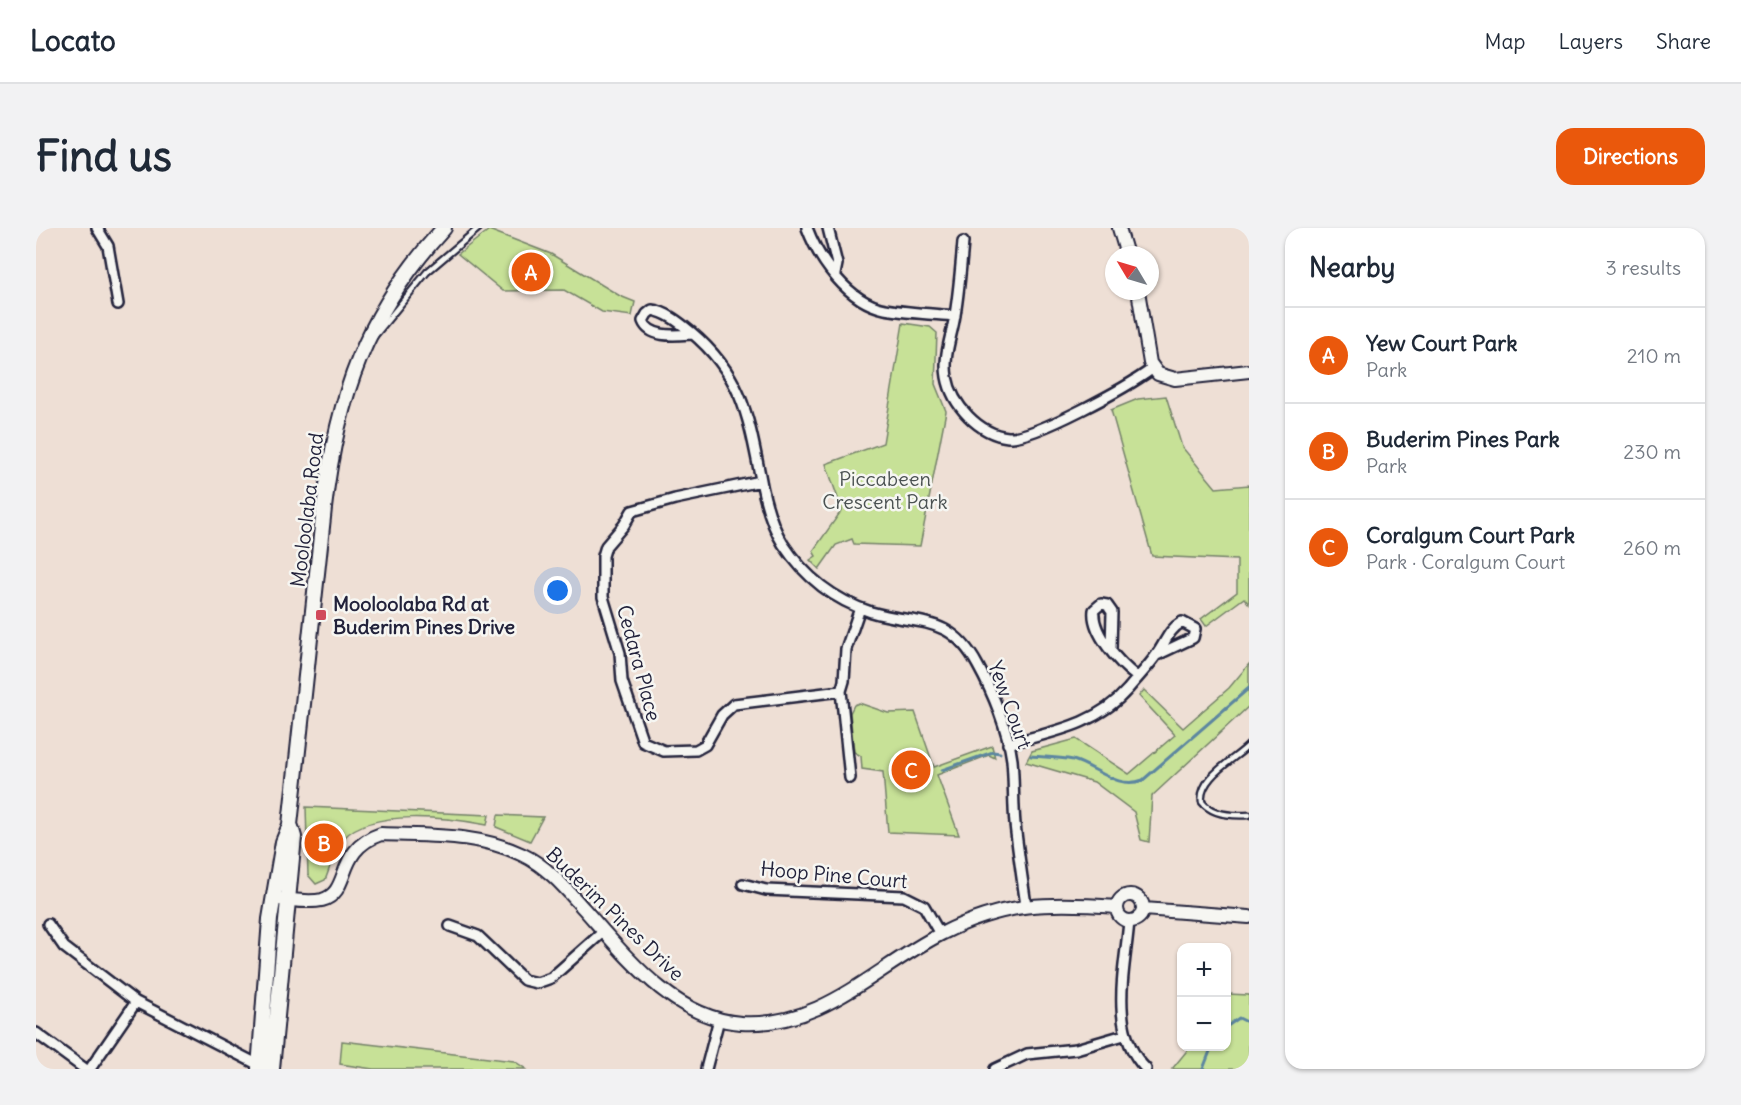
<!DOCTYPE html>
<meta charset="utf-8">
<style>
:root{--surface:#fff;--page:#f2f2f3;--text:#1f2937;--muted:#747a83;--line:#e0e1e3;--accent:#ea580c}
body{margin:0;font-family:Delius,sans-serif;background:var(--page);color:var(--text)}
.controls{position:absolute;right:18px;bottom:18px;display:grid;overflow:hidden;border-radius:12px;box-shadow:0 2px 4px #0004}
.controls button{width:54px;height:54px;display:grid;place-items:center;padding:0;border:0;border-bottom:2px solid var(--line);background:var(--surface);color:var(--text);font:30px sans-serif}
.compass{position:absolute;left:1069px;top:18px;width:54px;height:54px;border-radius:50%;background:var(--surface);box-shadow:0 2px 4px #0004;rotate:308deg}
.you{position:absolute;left:522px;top:363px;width:21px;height:21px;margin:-15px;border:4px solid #fff;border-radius:50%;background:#1a73e8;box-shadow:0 0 0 9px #1a73e833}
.badge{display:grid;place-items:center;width:39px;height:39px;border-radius:50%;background:var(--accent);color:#fff;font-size:20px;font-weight:700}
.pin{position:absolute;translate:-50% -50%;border:3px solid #fff;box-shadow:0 2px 6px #0006}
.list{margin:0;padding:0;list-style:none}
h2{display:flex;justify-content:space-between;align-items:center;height:78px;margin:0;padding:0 24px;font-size:26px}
h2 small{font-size:20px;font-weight:400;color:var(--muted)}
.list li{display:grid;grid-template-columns:39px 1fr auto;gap:18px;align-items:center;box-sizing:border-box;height:96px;padding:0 24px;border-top:2px solid var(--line)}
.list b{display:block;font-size:22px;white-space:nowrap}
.list p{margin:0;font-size:20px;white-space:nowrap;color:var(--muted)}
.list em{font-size:20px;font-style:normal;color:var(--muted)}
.map{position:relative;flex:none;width:1213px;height:841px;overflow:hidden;border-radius:18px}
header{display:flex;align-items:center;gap:36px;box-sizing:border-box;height:84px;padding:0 30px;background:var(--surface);border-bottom:2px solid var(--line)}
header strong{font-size:28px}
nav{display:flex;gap:33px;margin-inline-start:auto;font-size:21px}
.intro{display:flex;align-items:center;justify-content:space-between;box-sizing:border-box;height:144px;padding:0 36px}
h1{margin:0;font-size:42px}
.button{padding:15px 27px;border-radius:18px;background:var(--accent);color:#fff;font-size:21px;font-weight:700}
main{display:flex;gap:36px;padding:0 36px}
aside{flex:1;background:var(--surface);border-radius:18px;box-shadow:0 2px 4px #0004}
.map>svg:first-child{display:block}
.green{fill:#c7e197;stroke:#748269;stroke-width:1.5}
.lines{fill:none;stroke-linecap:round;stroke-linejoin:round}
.stream{stroke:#5c86a0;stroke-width:3}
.service-casing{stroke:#22223b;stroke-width:9}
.minor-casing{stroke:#22223b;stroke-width:14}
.tertiary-casing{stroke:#22223b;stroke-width:16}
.secondary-casing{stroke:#22223b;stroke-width:18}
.service{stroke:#f6f6f2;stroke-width:4.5}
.minor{stroke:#f6f6f2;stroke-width:9}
.tertiary{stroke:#f6f6f2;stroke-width:12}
.secondary{stroke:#f6f6f2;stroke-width:14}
.poi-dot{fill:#d1495b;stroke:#f6f6f2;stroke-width:2}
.labels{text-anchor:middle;stroke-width:5;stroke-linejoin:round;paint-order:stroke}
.park-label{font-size:20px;fill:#4b5252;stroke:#f6f6f2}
.street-label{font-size:20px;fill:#22223b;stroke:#f6f6f2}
.poi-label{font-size:20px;font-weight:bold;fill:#22223b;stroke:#f6f6f2;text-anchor:start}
</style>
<header>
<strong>Locato</strong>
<nav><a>Map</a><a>Layers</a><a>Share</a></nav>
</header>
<div class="intro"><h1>Find us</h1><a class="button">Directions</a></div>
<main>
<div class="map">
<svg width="1213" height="841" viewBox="0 0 1213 841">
<rect width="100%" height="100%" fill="#eedfd5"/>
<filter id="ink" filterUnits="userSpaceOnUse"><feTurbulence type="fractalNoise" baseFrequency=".0167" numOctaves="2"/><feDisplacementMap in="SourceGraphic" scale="12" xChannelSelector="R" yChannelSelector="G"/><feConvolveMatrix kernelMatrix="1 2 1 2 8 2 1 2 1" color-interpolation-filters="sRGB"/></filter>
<g filter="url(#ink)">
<path class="green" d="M453 2 515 26 584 68 599 74 596 88 566 84 528 62 467 63 422 26Z
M867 95 894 99 901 105 899 156 910 183 884 318 818 316 816 311 800 317 783 341 774 332 780 328 777 323 806 282 790 236 847 215Z
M1130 168 1146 219 1180 260 1213 257V376L1208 370 1170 398 1165 391 1201 364V332L1116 328 1075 182 1102 171Z
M1213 436V478L1116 568 1113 614 1105 612 1098 584 1058 554 990 534 996 523 1040 511 1093 546 1139 507 1103 468 1108 462 1147 500 1193 460Z
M823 475 852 485 879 484 898 539 956 518 959 530 953 527 901 547 923 607 852 604 847 544 826 541 825 528 818 524 814 485 818 477Z
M270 579 453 587 451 597C414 590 335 580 308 610 296 622 296 637 289 652L280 656 272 647Z
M462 587 507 589 494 613 460 599Z
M1191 766 1213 767V834L1209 841H1136L1154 819 1190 818Z
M306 813 478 833 490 841H337L304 836Z"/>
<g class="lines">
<path class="stream" d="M995 528C1009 529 1024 529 1037 532 1061 539 1081 562 1107 552L1213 460
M906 542 957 524 964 525
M1190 799 1203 790 1213 795
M1167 841 1176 818"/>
<g class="service-casing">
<path id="service" d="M337 110 391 44 443 0
M1213 517C1198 532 1162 550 1166 574 1176 587 1198 588 1213 587"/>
</g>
<g class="minor-casing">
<path id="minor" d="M61 0 72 18 82 76
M771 0C783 32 812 74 849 81 872 85 896 86 919 88
M792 0 801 36 799 46
M927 14C925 38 923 63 919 87 916 108 907 127 911 149 916 177 943 206 972 209 998 211 1093 158 1116 141
M657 106C641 107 614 111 607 93L611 86 616 82C631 84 644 95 655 104 705 146 712 186 724 247 728 270 734 295 747 316 768 348 798 372 835 384 882 398 914 385 942 438 957 465 972 502 976 532 978 553 977 575 979 596 982 623 986 650 990 677
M725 253 639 271 596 283 588 297 570 318 567 328V369L584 425 586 453 607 514 628 523 660 522 669 517 686 487 698 476 805 463
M1075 420 1076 384 1071 377 1065 376 1058 382C1055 405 1084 436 1101 449
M972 516C1015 504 1061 497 1092 461 1101 450 1113 438 1121 426 1130 414 1132 402 1146 394L1159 401 1157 410 1121 427
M814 550 805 463 808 453 810 421 824 380
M707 656 730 662 868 668 888 678 904 706
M1093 693C1089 743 1072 802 1110 841
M12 696 28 719 100 774 223 837
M414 698 442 708 488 752 501 755 515 750 568 703
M0 805 49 841
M54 841 100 774
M670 841 683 791
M959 841 991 826 1040 821 1088 807"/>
</g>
<g class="tertiary-casing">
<path id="tertiary" d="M1083 0 1091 27
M1102 63 1114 135 1122 146 1139 151 1213 143
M1081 680a13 13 0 1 1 26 0a13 13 0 1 1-26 0Z
M244 671C258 672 273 675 286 672 316 664 298 622 345 606 394 608 442 605 487 627 512 639 530 661 548 681 590 728 637 790 705 795 786 800 838 740 905 706 968 674 1013 674 1081 679
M1108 681 1213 689"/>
</g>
<g class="secondary-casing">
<path id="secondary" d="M223 841 234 691 247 614 254 597 288 280C301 168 330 85 408 0
M236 841 258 609 255 599"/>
</g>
<use href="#service" class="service"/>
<use href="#minor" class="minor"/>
<use href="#tertiary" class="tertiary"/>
<use href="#secondary" class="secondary"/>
</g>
</g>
<rect class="poi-dot" x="279" y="381" width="12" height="12" rx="3"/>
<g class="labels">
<g class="park-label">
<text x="849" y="258">Piccabeen<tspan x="849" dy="23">Crescent Park</tspan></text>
</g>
<g class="street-label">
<text transform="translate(271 282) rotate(-83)" y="7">Mooloolaba Road</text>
<text transform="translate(603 435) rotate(75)" y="7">Cedara Place</text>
<text transform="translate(974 477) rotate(70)" y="7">Yew Court</text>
<text transform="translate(798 647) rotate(5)" y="7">Hoop Pine Court</text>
<text transform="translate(579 686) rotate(44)" y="7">Buderim Pines Drive</text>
</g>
<g class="poi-label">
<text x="297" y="383">Mooloolaba Rd at<tspan x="297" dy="23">Buderim Pines Drive</tspan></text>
</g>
</g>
</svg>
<div class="controls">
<button>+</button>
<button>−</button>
</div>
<svg class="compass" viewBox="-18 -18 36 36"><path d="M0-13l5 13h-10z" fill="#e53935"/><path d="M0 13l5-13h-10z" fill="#747a83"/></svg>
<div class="you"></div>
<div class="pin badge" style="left:495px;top:44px">A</div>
<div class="pin badge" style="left:288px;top:615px">B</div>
<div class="pin badge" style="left:875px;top:542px">C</div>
</div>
<aside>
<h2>Nearby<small>3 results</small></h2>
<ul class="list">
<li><span class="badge">A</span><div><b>Yew Court Park</b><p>Park</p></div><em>210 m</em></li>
<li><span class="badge">B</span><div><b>Buderim Pines Park</b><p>Park</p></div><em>230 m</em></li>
<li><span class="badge">C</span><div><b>Coralgum Court Park</b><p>Park · Coralgum Court</p></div><em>260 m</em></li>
</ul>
</aside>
</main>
